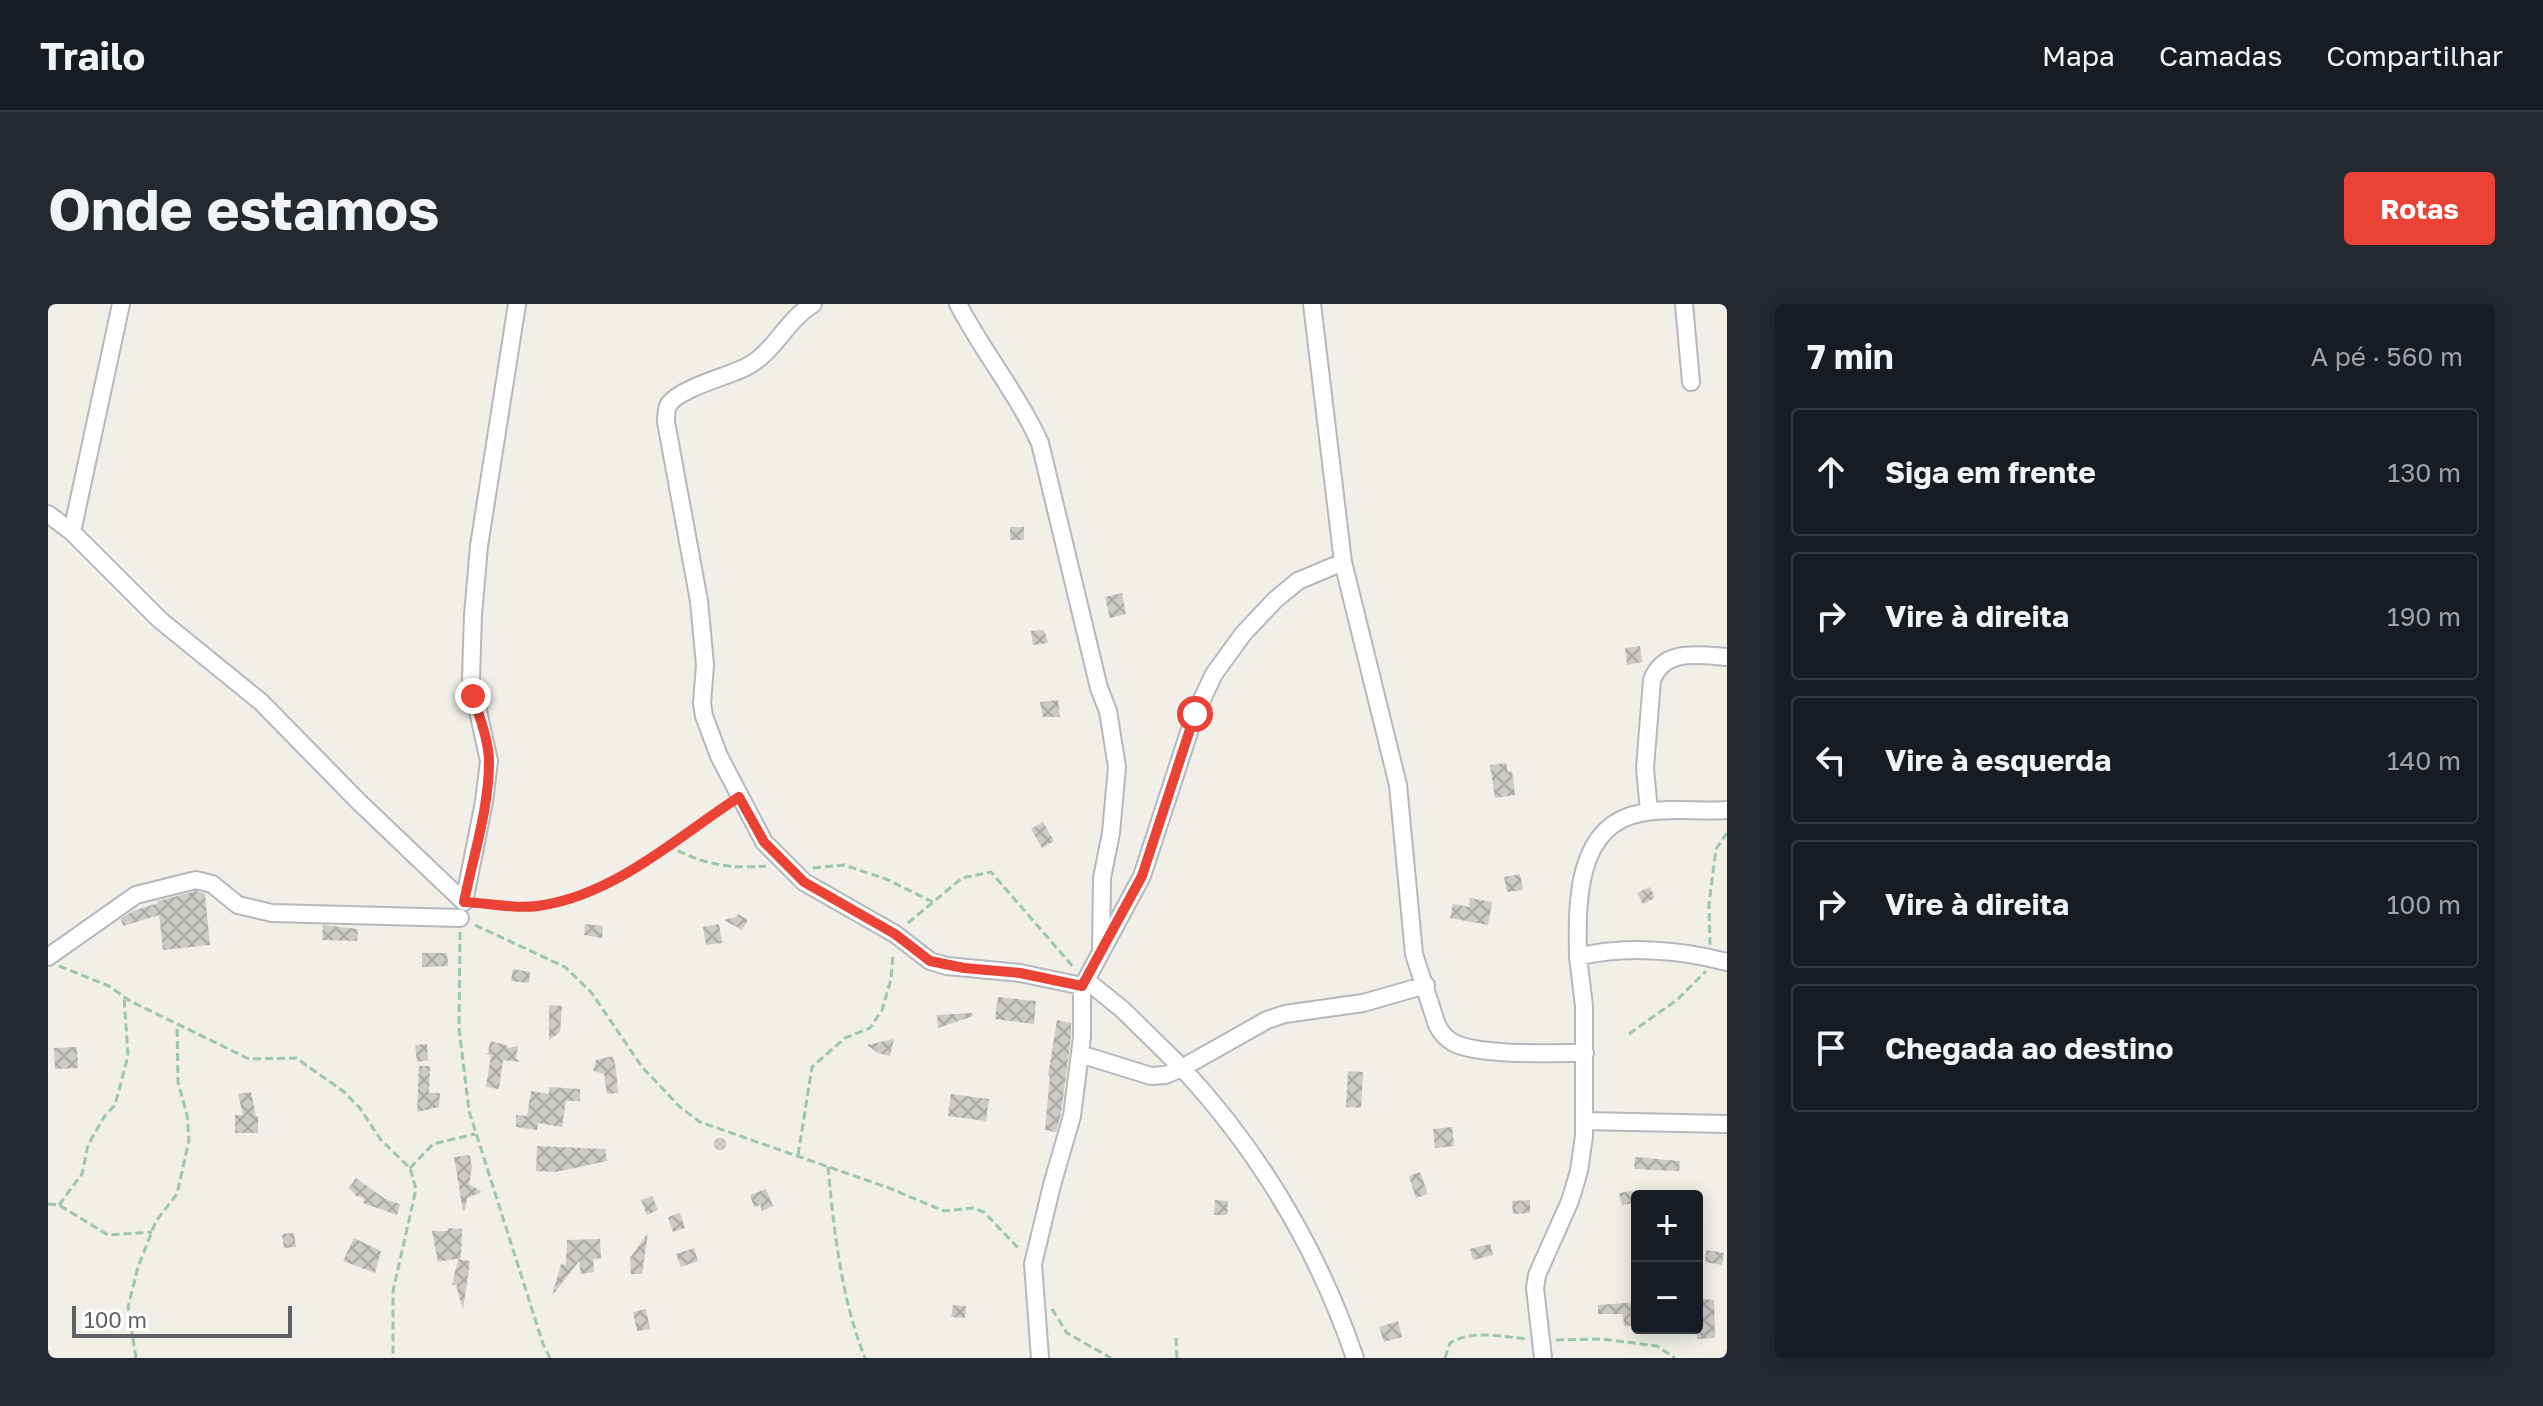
<!DOCTYPE html>
<html lang="pt">
<meta charset="utf-8">
<style>
:root{--surface:#171b24;--page:#242831;--text:#f1f3f6;--muted:#9ea1a6;--line:#363941;--accent:#ea4335}
body{margin:0;font-family:"Golos Text",sans-serif;background:var(--page);color:var(--text)}
.controls{position:absolute;right:24px;bottom:24px;display:grid;overflow:hidden;border-radius:8px;box-shadow:0 4px 20px #0003}
.controls button{width:72px;height:72px;display:grid;place-items:center;padding:0;border:0;border-bottom:2px solid var(--line);background:var(--surface);color:var(--text);font:40px sans-serif}
.scale{position:absolute;left:24px;bottom:20px;width:220px;box-sizing:border-box;padding-left:8px;border:4px solid #5f6368;border-top:0;font-size:22px;line-height:28px;white-space:nowrap;color:#5f6368;-webkit-text-stroke:6px #fff;paint-order:stroke}
.stop{position:absolute;width:24px;height:24px;margin:-18px;border:6px solid #ea4335;border-radius:50%;background:#fff}
.stop.end{background:#ea4335;border-color:#fff;box-shadow:0 2px 8px #0008}
.list{margin:0;padding:0;list-style:none}
h2{display:flex;justify-content:space-between;align-items:center;height:104px;margin:0;padding:0 32px;font-size:34px}
h2 small{font-size:26px;font-weight:400;color:var(--muted)}
.list li{display:grid;grid-template-columns:52px 1fr auto;gap:24px;align-items:center;box-sizing:border-box;height:128px;margin:0 16px 16px;padding:0 16px;border:2px solid var(--line);border-radius:8px}
.list b{display:block;font-size:30px;white-space:nowrap}
.list em{font-size:26px;font-style:normal;color:var(--muted)}
.icon{flex:none;width:44px;height:44px;fill:none;stroke:currentColor;stroke-width:2;stroke-linecap:round;stroke-linejoin:round}
.map{position:relative;flex:none;width:1679px;height:1054px;overflow:hidden;border-radius:8px}
header{display:flex;align-items:center;gap:48px;box-sizing:border-box;height:112px;padding:0 40px;background:var(--surface);border-bottom:2px solid var(--line)}
header strong{font-size:38px}
nav{display:flex;gap:44px;margin-inline-start:auto;font-size:28px}
.intro{display:flex;align-items:center;justify-content:space-between;box-sizing:border-box;height:192px;padding:0 48px}
h1{margin:0;font-size:56px}
.button{padding:20px 36px;border-radius:8px;background:var(--accent);color:#fff;font-size:28px;font-weight:700}
main{display:flex;gap:48px;padding:0 48px}
aside{flex:1;background:var(--surface);border-radius:8px;box-shadow:0 4px 20px #0003}
.map>svg:first-child{display:block}
.building{fill:url(#building-cross-hatch)}
.lines{fill:none;stroke-linecap:round;stroke-linejoin:round}
.minor-casing{stroke:#b5b8bc;stroke-width:20}
.path{stroke:#9cc7a9;stroke-width:3;stroke-dasharray:8 4;stroke-linecap:butt}
.minor{stroke:#fff;stroke-width:16}
.route{stroke:#ea4335;stroke-width:10}
</style>
<header>
<strong>Trailo</strong>
<nav><a>Mapa</a><a>Camadas</a><a>Compartilhar</a></nav>
</header>
<div class="intro"><h1>Onde estamos</h1><a class="button">Rotas</a></div>
<main>
<div class="map">
<svg width="1679" height="1054" viewBox="0 0 1679 1054">
<defs>
<pattern id="building-cross-hatch" width="8" height="8" patternUnits="userSpaceOnUse" patternTransform="scale(2)"><rect width="8" height="8" fill="#cccac5"/><path d="M0 0l8 8M0 8l8-8" fill="none" stroke="#a9a8a4"/></pattern>
</defs>
<rect width="100%" height="100%" fill="#f1efe8"/>
<path class="building" d="M962 223H976V236H962Z
M1074 289 1078 310 1062 314 1057 293Z
M996 326 1000 339 985 341 983 327Z
M1592 342 1594 358 1579 361 1577 344Z
M1010 396 1012 413H995L992 398Z
M1458 459 1460 468 1464 467 1467 491 1447 494 1442 461Z
M995 518 1006 537 994 544 983 525Z
M1472 570 1475 586 1459 588 1456 573Z
M1602 583 1607 594 1595 600 1589 589Z
M148 587 157 590 162 641 115 646 111 611 75 622 73 615 85 607 110 599V597Z
M1422 594 1444 598 1440 621 1402 614 1405 600 1421 603Z
M690 610 700 616 694 626 676 616 688 613Z
M537 620 555 622 554 634 536 631Z
M671 620 674 639 658 641 655 623Z
M275 621 310 625 309 637 274 636Z
M374 649H399L400 662 374 663Z
M465 665 482 668 481 679 463 677Z
M950 693 988 697 986 720 947 715Z
M501 701 514 702 512 728 501 736Z
M924 709 925 712 890 724 889 711Z
M1009 716 1023 719V732L1013 810 1008 828 997 826 1002 772H1000Z
M846 735 842 752 830 749 819 741Z
M442 737 458 741 460 744 470 742 468 754 472 758 455 756 451 785 438 783 443 751 436 750 440 749Z
M379 740 380 756 369 758 367 741Z
M29 743 30 764 7 765 6 744Z
M565 752 568 764 570 789 559 790 556 770 545 767 548 756Z
M371 762H382L381 789H392L391 803 369 808Z
M1300 767 1315 768 1313 804 1298 803Z
M501 783 532 785V797H518L514 823 490 819 489 826 468 823V811L479 812 483 787 501 790Z
M203 788 208 812H210V829H187V811H195L190 790Z
M903 790 941 795 938 817 900 812Z
M1404 823 1406 842 1387 844 1385 825Z
M666 840a6 6 0 1 1 12 0a6 6 0 1 1-12 0Z
M489 842 557 845 559 857 508 868 488 867Z
M422 851 424 863 421 880 434 888 419 894 417 906 415 907 406 853Z
M1587 853 1632 857 1631 867 1586 865Z
M1372 868 1380 890 1368 894 1361 872Z
M308 874 337 895 352 900 349 911 315 899 317 894 308 892 301 884Z
M718 885 725 902 714 907 712 901 706 903 702 891Z
M1585 887 1587 899 1574 901 1571 889Z
M604 892 610 906 599 911 593 896Z
M1167 896 1180 897 1179 911H1166Z
M1482 896V909L1465 910 1464 897Z
M632 909 637 924 625 928 620 913Z
M400 924 414 925 413 954 390 958 384 927H400Z
M246 929 248 943 236 944 234 930Z
M600 929 594 970H583L582 954Z
M306 934 333 947 327 969 295 957Z
M552 935 553 954 545 955 546 968 533 970 531 957 504 992 513 960 518 961 519 936Z
M1442 940 1445 951 1425 956 1422 945Z
M646 944 650 957 633 963 628 950Z
M1658 946 1676 949 1674 961 1657 958Z
M410 955 422 957 415 1006 408 981H404Z
M1653 995 1666 996 1667 1034 1649 1035V1014H1652Z
M1589 998V1021L1576 1022 1575 1010H1550V1001Z
M905 1001 918 1002 917 1014 903 1013Z
M598 1005 602 1025 589 1027 585 1008Z
M1350 1017 1354 1033 1336 1038 1331 1023Z"/>
<g class="lines">
<g class="minor-casing">
<path id="minor" d="M765 0C738 16 726 50 696 64 677 73 633 84 621 100 618 105 618 112 618 118L651 297 657 361 654 399 656 412 671 452 716 538 756 578 847 630 882 657 899 662 972 669 1034 682 1038 676 1075 706 1134 764 1117 771 1103 772 1032 750
M910 0C935 48 969 89 992 139L1051 384 1060 407 1069 463 1063 529 1054 574 1053 648
M1264 0 1295 258 1350 481 1366 650 1389 721C1393 729 1398 735 1406 739 1432 752 1506 749 1537 749
M1636 0 1643 78
M0 210 24 228 112 316 213 398 311 498 416 598
M24 228 73 0
M1679 506C1651 508 1620 503 1593 509 1527 521 1529 601 1530 653 1576 641 1634 646 1679 658
M1601 507 1597 464 1604 376C1616 344 1651 351 1679 353
M416 598 436 498 441 457 423 375 425 311 431 242 469 0
M0 653 88 591 148 576 164 580 190 601 224 609 412 614
M1038 676 1094 572 1147 410 1166 370 1195 330 1227 296 1250 277 1295 258
M1536 817 1679 820
M992 1054 985 960 1004 881 1024 812 1034 733V682
M1307 1054C1270 946 1212 848 1134 764L1219 716 1237 710 1315 699 1378 681
M1495 1054 1487 984 1489 971 1522 897 1531 867 1536 832V702L1530 653"/>
</g>
<path class="path" d="M619 541C654 560 678 565 718 562
M765 564 796 561 838 575 885 598
M429 599C450 600 471 603 491 602 551 599 631 532 682 499
M860 619 914 574 943 568 1027 665
M427 621 517 663 543 688 594 763 632 803 652 818 841 884 896 907 925 904 936 908 972 946
M412 628 411 724 421 807 495 1040 502 1054
M1662 641 1661 600 1668 545 1679 529
M11 662 61 682 82 697 201 755 248 754 295 787 311 803 333 836 362 864 368 885 345 987V1054
M1581 730 1630 695 1658 667
M750 851 764 763 797 734 822 724 834 706 843 675 845 649
M780 863C786 926 793 994 817 1054
M362 864 385 840 427 830
M0 900 11 901 60 931 104 928
M11 901 34 870 40 841 56 813 67 801 80 752 76 692
M1004 1005 1019 1029 1063 1054
M1128 1034 1129 1054
M1508 1036 1554 1035 1609 1042 1627 1054
M88 1054 80 1003 90 963 108 917 129 890 141 836 139 811 130 778 129 721
M1397 1054 1402 1039C1425 1025 1454 1033 1480 1035"/>
<use href="#minor" class="minor"/>
</g>
<g class="lines">
<path class="route" d="M425 392C431 413 441 436 441 458 441 504 425 553 416 598 441 599 472 606 496 601 569 589 631 532 691 493L716 538 756 578 847 630 882 657 916 664 972 669 1034 682 1094 572 1147 410"/>
</g>
</svg>
<div class="controls">
<button>+</button>
<button>−</button>
</div>
<div class="scale">100 m</div>
<div class="stop" style="left:1147px;top:410px"></div>
<div class="stop end" style="left:425px;top:392px"></div>
</div>
<aside>
<h2>7 min<small>A pé · 560 m</small></h2>
<ul class="list">
<li><svg class="icon" aria-label="ahead" viewBox="0 0 24 24"><path d="M12 20V5M6 11l6-6 6 6"/></svg><div><b>Siga em frente</b></div><em>130 m</em></li>
<li><svg class="icon" aria-label="right" viewBox="0 0 24 24"><path d="M7 20v-9h11M14 6l5 5-5 5"/></svg><div><b>Vire à direita</b></div><em>190 m</em></li>
<li><svg class="icon" aria-label="left" viewBox="0 0 24 24"><path d="M17 20v-9H6M10 6l-5 5 5 5"/></svg><div><b>Vire à esquerda</b></div><em>140 m</em></li>
<li><svg class="icon" aria-label="right" viewBox="0 0 24 24"><path d="M7 20v-9h11M14 6l5 5-5 5"/></svg><div><b>Vire à direita</b></div><em>100 m</em></li>
<li><svg class="icon" aria-label="arrive" viewBox="0 0 24 24"><path d="M6 21V4h12l-3 4 3 4H6"/></svg><div><b>Chegada ao destino</b></div></li>
</ul>
</aside>
</main>
